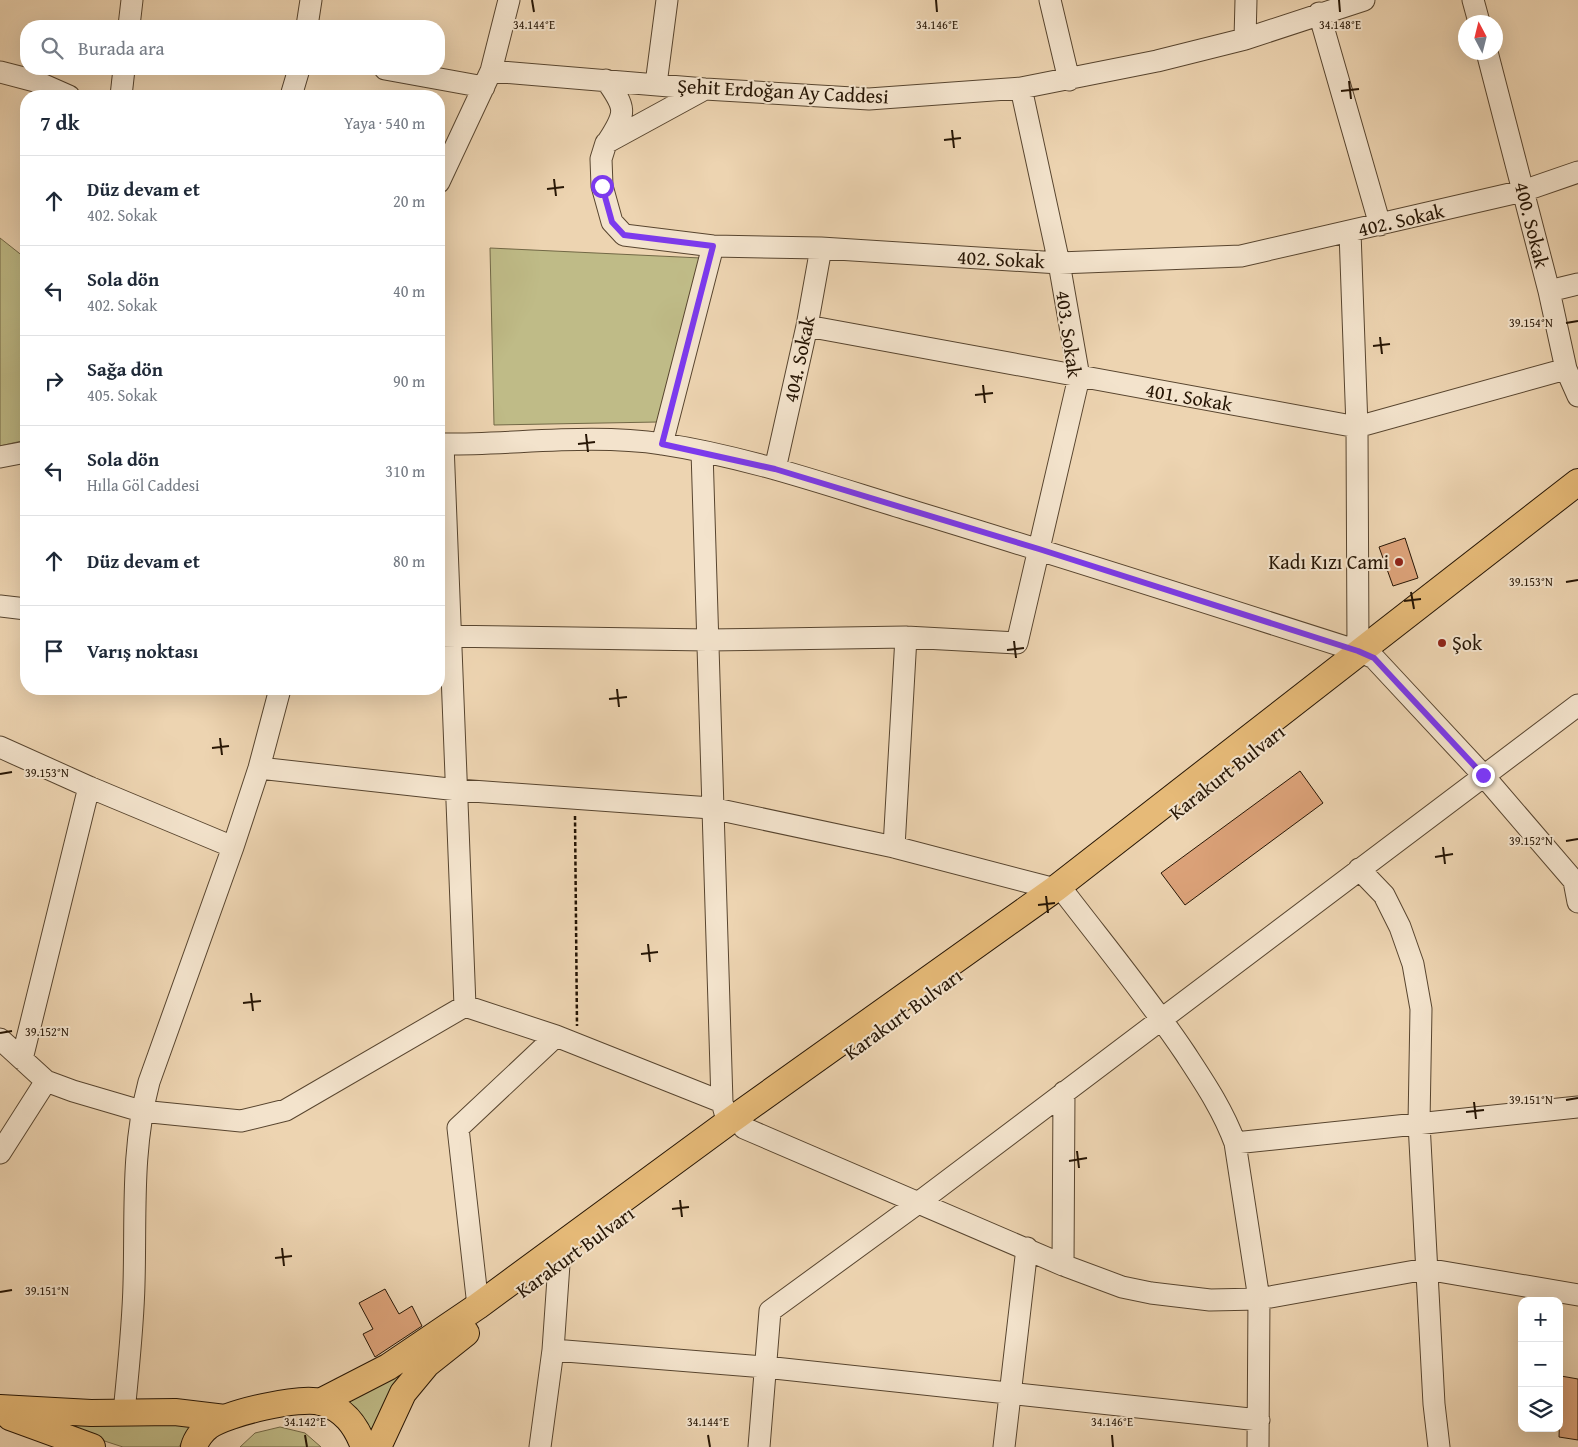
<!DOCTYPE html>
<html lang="tr">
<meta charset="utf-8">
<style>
:root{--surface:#fff;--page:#f2f2f3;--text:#1f2937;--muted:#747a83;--line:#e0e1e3}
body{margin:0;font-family:"Gentium Book Plus",serif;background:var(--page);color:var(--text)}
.controls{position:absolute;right:15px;bottom:15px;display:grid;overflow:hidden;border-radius:10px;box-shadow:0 5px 20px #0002}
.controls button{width:45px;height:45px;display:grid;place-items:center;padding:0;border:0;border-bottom:1px solid var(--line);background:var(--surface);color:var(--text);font:25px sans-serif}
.compass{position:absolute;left:1458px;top:15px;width:45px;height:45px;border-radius:50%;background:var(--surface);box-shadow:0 5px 20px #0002;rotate:353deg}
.stop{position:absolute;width:15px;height:15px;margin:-11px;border:4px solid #7c3aed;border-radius:50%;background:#fff}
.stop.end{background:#7c3aed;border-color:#fff;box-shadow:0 1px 5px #0008}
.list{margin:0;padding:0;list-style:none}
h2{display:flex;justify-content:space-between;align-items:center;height:65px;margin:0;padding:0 20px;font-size:21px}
h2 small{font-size:16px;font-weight:400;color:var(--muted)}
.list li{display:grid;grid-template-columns:32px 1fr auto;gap:15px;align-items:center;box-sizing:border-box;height:90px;padding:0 20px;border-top:1px solid var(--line)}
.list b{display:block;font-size:19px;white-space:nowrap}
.list p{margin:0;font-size:16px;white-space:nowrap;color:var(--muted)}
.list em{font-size:16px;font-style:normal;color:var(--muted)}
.icon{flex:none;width:28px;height:28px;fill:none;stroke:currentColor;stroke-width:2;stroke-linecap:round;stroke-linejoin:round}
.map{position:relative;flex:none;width:1578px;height:1447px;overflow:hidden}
.search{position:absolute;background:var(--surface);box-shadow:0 5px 20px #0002;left:20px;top:20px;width:425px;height:55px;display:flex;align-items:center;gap:12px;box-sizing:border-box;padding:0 18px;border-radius:20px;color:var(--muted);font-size:19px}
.panel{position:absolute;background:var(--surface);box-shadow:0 5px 20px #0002;left:20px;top:90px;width:425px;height:605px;border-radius:20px}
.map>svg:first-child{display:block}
.green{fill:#bfbb87;stroke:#726846}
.building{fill:#dda37a;stroke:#261504}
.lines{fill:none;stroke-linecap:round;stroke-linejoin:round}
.minor-casing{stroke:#58452f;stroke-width:23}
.major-casing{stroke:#261504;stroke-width:28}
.path{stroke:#261504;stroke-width:2.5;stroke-dasharray:4 2.5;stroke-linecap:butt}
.minor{stroke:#f3e3cc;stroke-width:21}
.major{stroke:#e6ba78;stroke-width:26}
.route{stroke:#7c3aed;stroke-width:6}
.ticks{fill:none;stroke:#261504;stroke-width:2}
.poi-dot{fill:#8f2418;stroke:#f3e3cc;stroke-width:2}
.labels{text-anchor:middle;stroke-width:4;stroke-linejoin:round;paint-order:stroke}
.street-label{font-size:20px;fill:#261504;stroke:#f3e3cc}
.poi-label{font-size:20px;fill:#261504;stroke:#f3e3cc;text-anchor:end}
.ticks-label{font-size:12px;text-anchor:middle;fill:#261504;stroke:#f3e3cc;stroke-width:4;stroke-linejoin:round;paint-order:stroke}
</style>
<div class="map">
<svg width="1578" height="1447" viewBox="0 0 1578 1447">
<rect width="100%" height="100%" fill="#edd4b1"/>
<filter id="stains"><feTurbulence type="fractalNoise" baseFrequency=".004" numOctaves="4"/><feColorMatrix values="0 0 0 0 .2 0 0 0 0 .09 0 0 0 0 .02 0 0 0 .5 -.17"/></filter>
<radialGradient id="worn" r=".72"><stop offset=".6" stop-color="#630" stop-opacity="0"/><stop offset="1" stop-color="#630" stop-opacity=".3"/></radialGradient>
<path class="green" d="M0 238 24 257 26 255V440L0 446Z
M490 248 701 258 658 422 494 425Z
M405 1370 385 1401 372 1433 338 1396Z
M194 1421 179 1447H123L55 1425Z
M280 1427 305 1433 321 1447H240L255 1433Z"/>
<path class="building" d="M1405 538 1418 578 1393 586 1379 547Z
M1300 771 1323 803 1185 905 1161 873Z
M385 1289 399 1314 412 1306 422 1326 375 1357 363 1334 373 1329 359 1303Z
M1561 1376 1578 1379V1440L1559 1437Z"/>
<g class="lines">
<g class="minor-casing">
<path id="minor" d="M1050 0 1069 80
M1473 0 1479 22
M1319 13 1380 225
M129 26 132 0
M307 26 311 0
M1245 39 1246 0
M1487 52 1549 291 1566 369 1578 396
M385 69 484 87
M491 71 705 89 869 99 1021 88 1157 61 1245 39 1364 0
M0 72 35 81 69 96
M606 80C626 108 627 112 608 141
M656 84 667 0
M705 89 606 143 601 159 602 186 612 222 624 235 713 246 821 248 1059 263 1241 256 1523 191 1578 172
M121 96 124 69
M291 96 299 69
M439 182 491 71 509 0
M1350 232 1357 427 1358 651
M1549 291 1578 284
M807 326 1357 427 1566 369
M439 444C513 445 589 433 663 444 749 457 833 487 916 512 1064 557 1211 604 1358 651L1374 658 1483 775 1574 881 1578 902
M443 444 465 1006
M662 444 713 246
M702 451 722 1102 725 1113
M0 457 26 452
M775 469 807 326 821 248
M0 606 26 609
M439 636 708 640 906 637 1017 643 1079 377 1059 263 1021 88
M0 747 89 787 233 847
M259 768 458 790 711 808 894 847 1055 889
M894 847 906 637
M1359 869 1384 895 1400 927 1413 964 1421 1009 1419 1123 1434 1404 1439 1447
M1067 896C1107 948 1148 998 1185 1053 1204 1082 1223 1110 1235 1143L1259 1299 1258 1447
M0 1039 46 1081 73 1091 141 1111 241 1121 286 1110 465 1006 556 1036 722 1102
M22 1059 89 787
M744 1128 1063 1265 1122 1287 1151 1293 1210 1300 1259 1299 1426 1269 1578 1295
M1235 1143 1578 1107
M0 1153 46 1081
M1063 1265 1064 1092
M478 1306 458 1128 556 1036
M553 1350 765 1367 1259 1420
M124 1413C128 1370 133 1327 134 1284 136 1215 131 1150 149 1082L233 847 259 768 280 689
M540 1447 553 1350 559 1264
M759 1447 770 1311 918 1203 1578 705
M1004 1447 1027 1248"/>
</g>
<g class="major-casing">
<path id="major" d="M320 1402 388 1367 478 1306 727 1123 1055 889 1578 482
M0 1408 91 1413 175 1412 225 1418
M10 1417 92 1447
M194 1447C196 1439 203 1430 209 1426 227 1413 300 1396 321 1402 344 1409 356 1425 364 1447
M378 1447 403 1393 427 1364 466 1333"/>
</g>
<path class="path" d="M575 816 577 1026"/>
<use href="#minor" class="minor"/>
<use href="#major" class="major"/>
</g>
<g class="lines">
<path class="route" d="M602 186 612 222 624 235 713 246 662 444 775 469 1039 549 1358 651 1374 658 1483 775"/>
</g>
<path class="ticks" d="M532 0 534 12M936 0 937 12M1339 0 1340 12M1349 81 1351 99M1341 91 1359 89M952 130 954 148M944 140 961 138M554 179 556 196M547 189 564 187M1566 323 1578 321M1380 337 1382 354M1373 346 1390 344M983 385 985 403M975 395 993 393M586 434 588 452M578 444 595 442M1566 582 1578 580M1411 592 1414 609M1404 601 1421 599M1014 641 1016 658M1007 650 1024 648M617 689 619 707M609 699 627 697M220 738 222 755M212 748 229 746M0 774 12 772M1566 841 1578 839M1443 847 1445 864M1435 857 1453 854M1046 896 1048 913M1038 905 1055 903M648 944 650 962M641 954 658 952M251 993 253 1011M243 1003 261 1001M0 1033 12 1031M1566 1100 1578 1098M1474 1102 1476 1119M1466 1112 1484 1110M1077 1151 1079 1168M1069 1161 1087 1158M680 1200 682 1217M672 1209 689 1207M282 1248 284 1266M275 1258 292 1256M0 1292 12 1290M305 1435 307 1447M708 1435 710 1447M1112 1435 1113 1447"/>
<g class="poi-dot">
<circle cx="1399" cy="562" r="5"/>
<circle cx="1442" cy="643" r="5"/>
</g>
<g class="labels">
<g class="street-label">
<text transform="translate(783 91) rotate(3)" y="7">Şehit Erdoğan Ay Caddesi</text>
<text transform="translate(1401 220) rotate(-13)" y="7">402. Sokak</text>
<text transform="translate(1532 225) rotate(76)" y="7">400. Sokak</text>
<text transform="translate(1001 259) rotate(3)" y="7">402. Sokak</text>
<text transform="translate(1069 334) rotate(82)" y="7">403. Sokak</text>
<text transform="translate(799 359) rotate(-78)" y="7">404. Sokak</text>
<text transform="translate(1189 397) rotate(10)" y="7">401. Sokak</text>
<text transform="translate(1227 772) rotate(-38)" y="7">Karakurt Bulvarı</text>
<text transform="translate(903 1014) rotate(-36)" y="7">Karakurt Bulvarı</text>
<text transform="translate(575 1252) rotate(-36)" y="7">Karakurt Bulvarı</text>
</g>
<g class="poi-label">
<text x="1389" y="569">Kadı Kızı Cami</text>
<text x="1452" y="650" text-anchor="start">Şok</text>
</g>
</g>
<g class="ticks-label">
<text x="534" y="29">34.144°E</text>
<text x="937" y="29">34.146°E</text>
<text x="1340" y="29">34.148°E</text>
<text x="1531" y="327">39.154°N</text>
<text x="1531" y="586">39.153°N</text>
<text x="47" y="777">39.153°N</text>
<text x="1531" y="845">39.152°N</text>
<text x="47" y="1036">39.152°N</text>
<text x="1531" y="1104">39.151°N</text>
<text x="47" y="1295">39.151°N</text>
<text x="305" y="1426">34.142°E</text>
<text x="708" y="1426">34.144°E</text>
<text x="1112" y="1426">34.146°E</text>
</g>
<rect width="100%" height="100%" filter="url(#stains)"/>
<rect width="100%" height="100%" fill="url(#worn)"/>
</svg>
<div class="controls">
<button>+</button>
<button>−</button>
<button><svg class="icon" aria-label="layers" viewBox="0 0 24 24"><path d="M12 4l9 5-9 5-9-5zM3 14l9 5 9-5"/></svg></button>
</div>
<svg class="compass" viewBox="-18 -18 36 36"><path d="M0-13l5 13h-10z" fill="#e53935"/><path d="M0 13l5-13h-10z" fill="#747a83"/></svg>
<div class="stop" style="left:602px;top:186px"></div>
<div class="stop end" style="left:1483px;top:775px"></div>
<div class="search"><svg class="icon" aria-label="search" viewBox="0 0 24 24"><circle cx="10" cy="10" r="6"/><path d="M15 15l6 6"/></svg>Burada ara</div>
<section class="panel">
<h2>7 dk<small>Yaya · 540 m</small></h2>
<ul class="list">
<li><svg class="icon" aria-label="ahead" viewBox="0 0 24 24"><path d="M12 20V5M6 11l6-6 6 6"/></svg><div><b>Düz devam et</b><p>402. Sokak</p></div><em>20 m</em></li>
<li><svg class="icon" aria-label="left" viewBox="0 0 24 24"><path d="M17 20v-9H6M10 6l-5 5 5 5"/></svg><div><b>Sola dön</b><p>402. Sokak</p></div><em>40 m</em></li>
<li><svg class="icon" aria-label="right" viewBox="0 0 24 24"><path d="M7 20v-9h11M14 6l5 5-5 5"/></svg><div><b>Sağa dön</b><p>405. Sokak</p></div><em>90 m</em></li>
<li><svg class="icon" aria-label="left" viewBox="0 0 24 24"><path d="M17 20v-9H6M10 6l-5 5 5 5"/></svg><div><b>Sola dön</b><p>Hılla Göl Caddesi</p></div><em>310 m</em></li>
<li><svg class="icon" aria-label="ahead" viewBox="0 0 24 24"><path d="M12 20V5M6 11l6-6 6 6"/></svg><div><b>Düz devam et</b></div><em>80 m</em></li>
<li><svg class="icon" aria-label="arrive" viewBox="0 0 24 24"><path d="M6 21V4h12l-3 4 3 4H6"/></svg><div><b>Varış noktası</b></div></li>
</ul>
</section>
</div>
